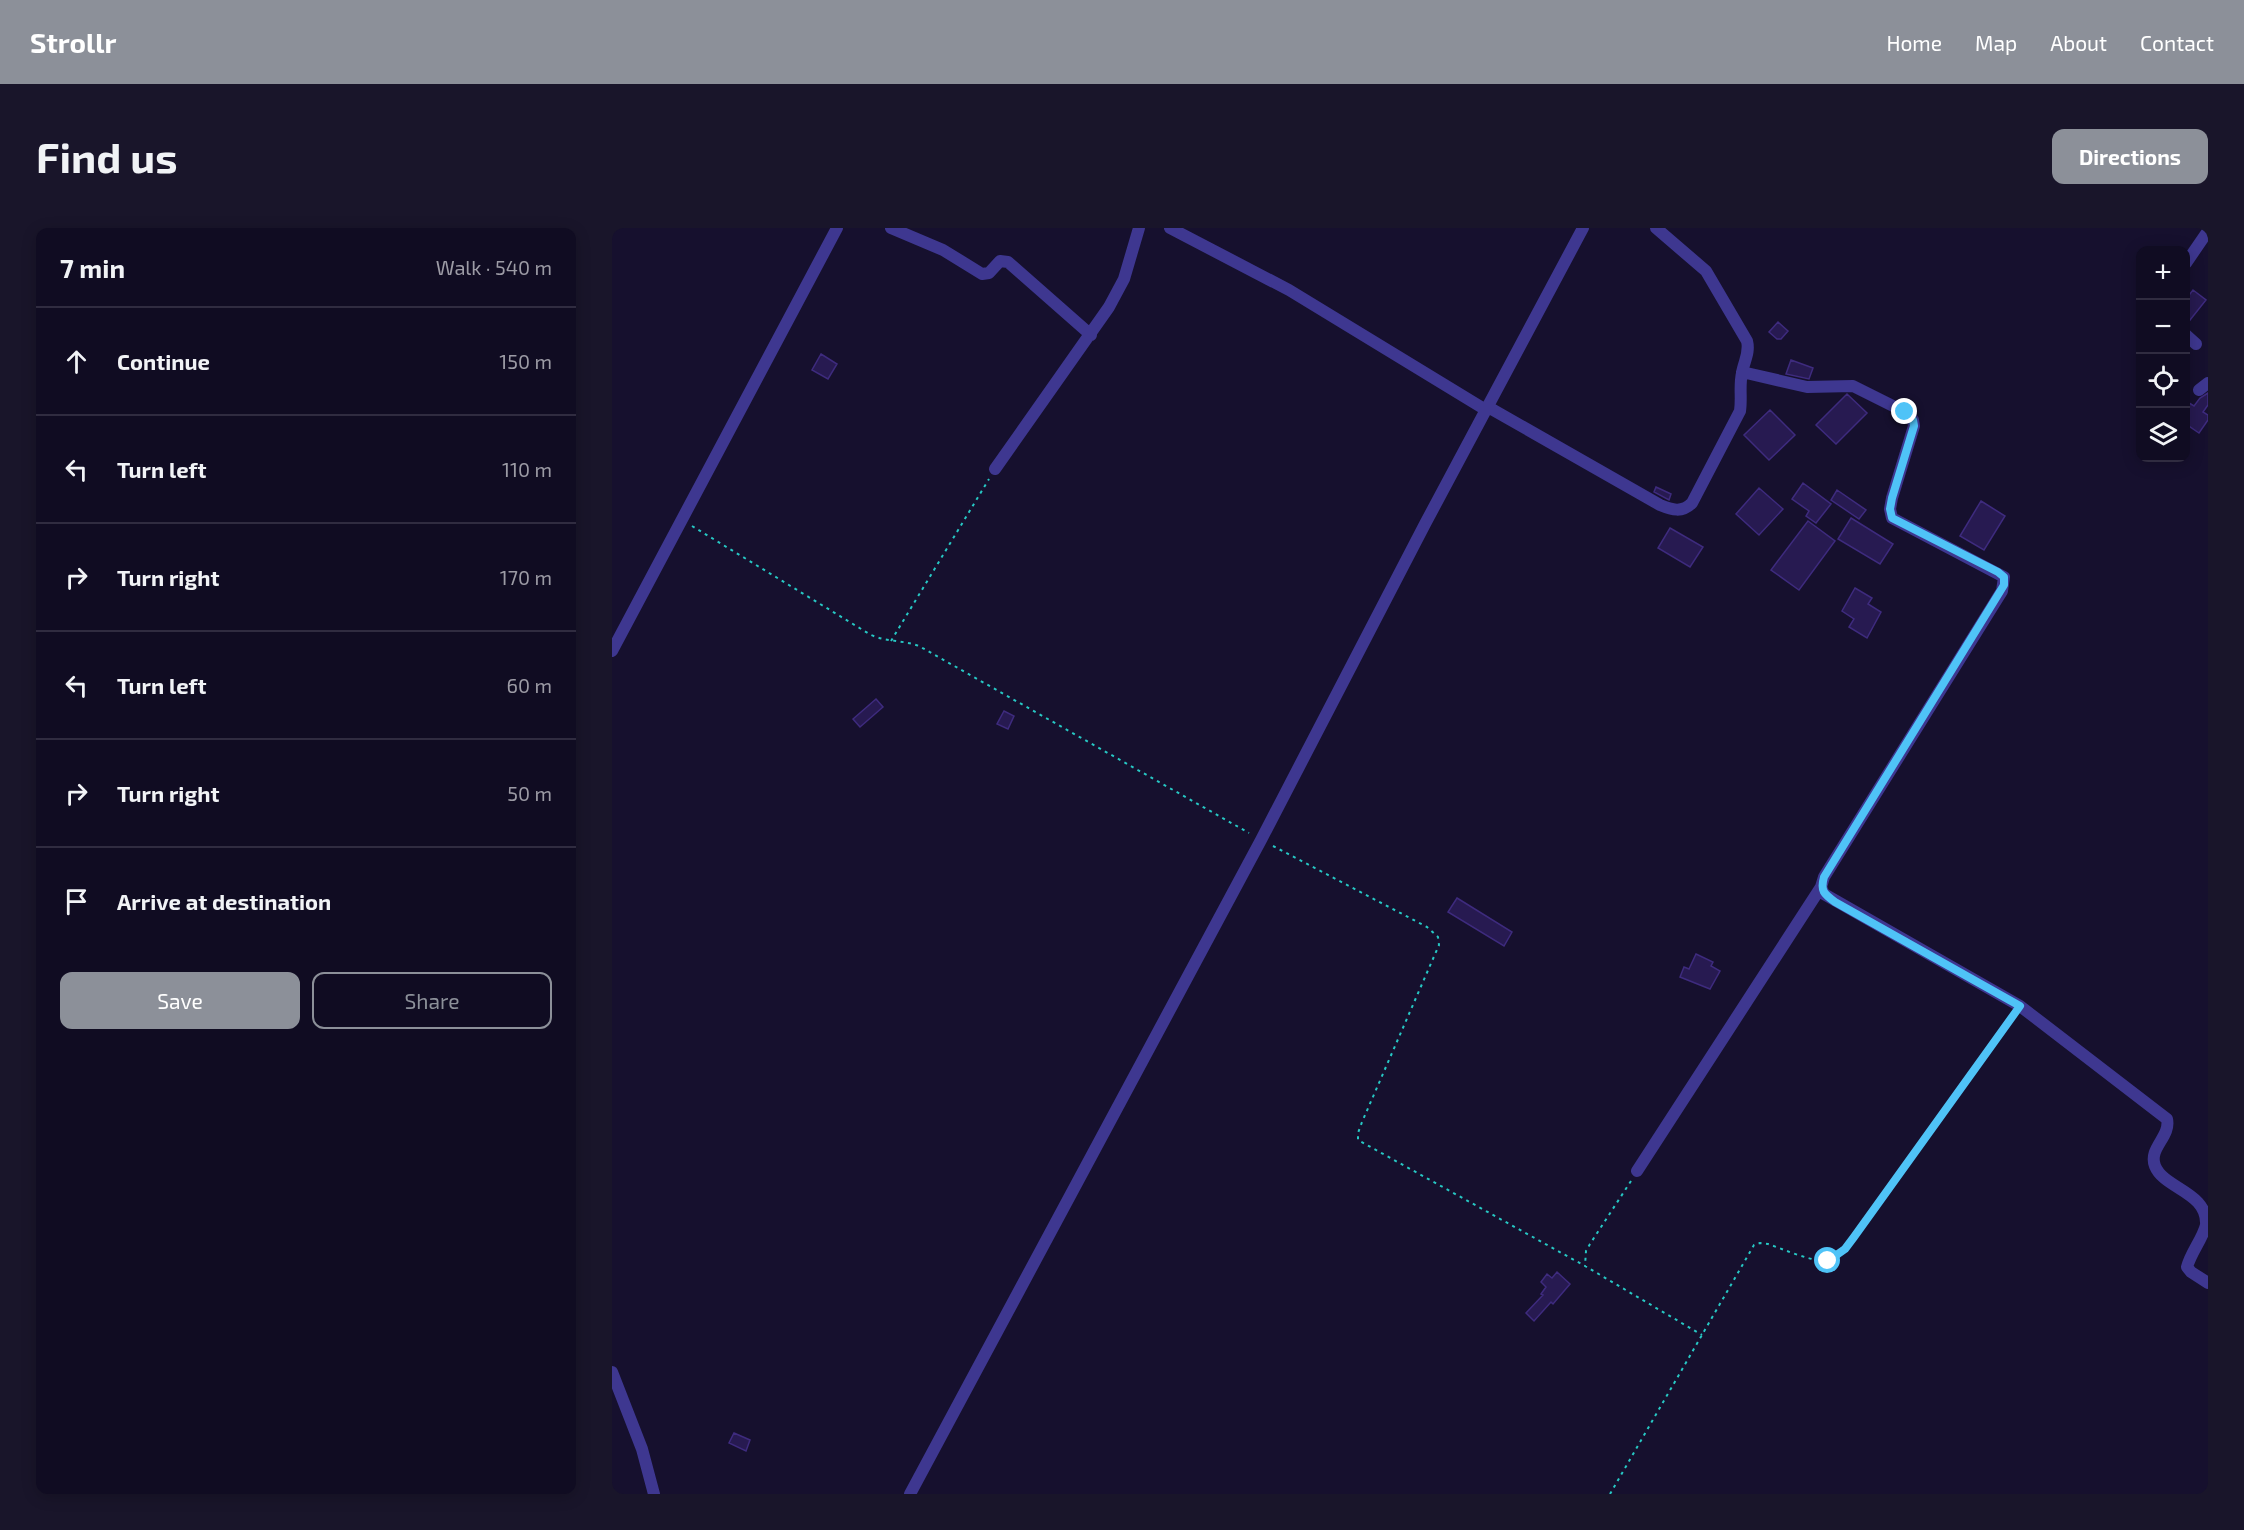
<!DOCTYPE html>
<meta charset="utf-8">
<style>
:root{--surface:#100c22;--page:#19152a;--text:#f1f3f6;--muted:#9c9ba5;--line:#302c40;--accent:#8c9099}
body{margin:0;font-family:"Exo 2",sans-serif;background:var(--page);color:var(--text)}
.controls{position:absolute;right:18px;top:18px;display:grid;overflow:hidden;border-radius:12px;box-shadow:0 3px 15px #0003}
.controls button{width:54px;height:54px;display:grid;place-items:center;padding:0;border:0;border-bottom:2px solid var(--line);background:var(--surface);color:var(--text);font:30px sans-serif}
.stop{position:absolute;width:18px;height:18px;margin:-14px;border:4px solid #4fc3f7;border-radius:50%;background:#fff}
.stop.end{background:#4fc3f7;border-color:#fff;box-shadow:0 2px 6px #0008}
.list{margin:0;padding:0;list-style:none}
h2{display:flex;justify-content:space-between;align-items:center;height:78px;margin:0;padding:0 24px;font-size:26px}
h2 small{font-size:20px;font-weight:400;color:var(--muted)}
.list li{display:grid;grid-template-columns:39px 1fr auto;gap:18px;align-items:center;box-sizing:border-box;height:108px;padding:0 24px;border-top:2px solid var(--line)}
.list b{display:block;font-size:22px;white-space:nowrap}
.list em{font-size:20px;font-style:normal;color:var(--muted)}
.actions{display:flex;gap:12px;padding:18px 24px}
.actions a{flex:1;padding:14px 0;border:2px solid var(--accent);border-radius:12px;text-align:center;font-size:21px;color:var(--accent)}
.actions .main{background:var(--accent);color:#fff}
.icon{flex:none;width:33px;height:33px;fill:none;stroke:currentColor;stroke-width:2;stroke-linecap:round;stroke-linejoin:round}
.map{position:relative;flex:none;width:1596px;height:1266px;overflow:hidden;border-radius:12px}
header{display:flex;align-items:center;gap:36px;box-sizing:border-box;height:84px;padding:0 30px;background:var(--accent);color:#fff}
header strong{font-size:28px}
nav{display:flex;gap:33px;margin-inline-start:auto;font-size:21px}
.intro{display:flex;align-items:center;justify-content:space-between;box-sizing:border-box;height:144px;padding:0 36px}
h1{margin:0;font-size:42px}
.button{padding:15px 27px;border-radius:12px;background:var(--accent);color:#fff;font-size:21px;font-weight:700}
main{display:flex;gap:36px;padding:0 36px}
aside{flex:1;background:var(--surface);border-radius:12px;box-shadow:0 3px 15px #0003}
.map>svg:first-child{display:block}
.building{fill:#271a51;stroke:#3e2b7e;stroke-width:1.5}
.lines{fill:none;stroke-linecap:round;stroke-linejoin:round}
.path{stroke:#27c8c4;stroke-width:2;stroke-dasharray:3 4.5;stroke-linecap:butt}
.minor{stroke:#3e3790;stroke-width:12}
.route{stroke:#4fc3f7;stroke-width:8}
</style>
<header>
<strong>Strollr</strong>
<nav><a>Home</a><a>Map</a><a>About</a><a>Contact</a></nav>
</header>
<div class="intro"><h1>Find us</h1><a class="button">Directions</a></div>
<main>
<aside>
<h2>7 min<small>Walk · 540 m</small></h2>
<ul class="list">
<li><svg class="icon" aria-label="ahead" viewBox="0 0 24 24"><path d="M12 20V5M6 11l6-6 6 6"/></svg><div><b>Continue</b></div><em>150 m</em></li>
<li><svg class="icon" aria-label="left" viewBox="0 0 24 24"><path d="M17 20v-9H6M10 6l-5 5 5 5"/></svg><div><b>Turn left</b></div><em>110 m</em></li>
<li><svg class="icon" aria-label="right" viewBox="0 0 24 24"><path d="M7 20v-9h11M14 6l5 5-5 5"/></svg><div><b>Turn right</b></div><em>170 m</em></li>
<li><svg class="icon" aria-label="left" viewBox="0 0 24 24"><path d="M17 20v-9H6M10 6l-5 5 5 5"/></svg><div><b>Turn left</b></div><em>60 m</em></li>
<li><svg class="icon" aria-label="right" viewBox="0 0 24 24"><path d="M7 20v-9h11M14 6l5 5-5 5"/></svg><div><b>Turn right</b></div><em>50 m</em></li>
<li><svg class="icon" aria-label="arrive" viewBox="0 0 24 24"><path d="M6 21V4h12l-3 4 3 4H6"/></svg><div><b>Arrive at destination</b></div></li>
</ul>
<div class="actions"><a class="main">Save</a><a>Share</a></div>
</aside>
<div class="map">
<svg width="1596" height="1266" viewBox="0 0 1596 1266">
<rect width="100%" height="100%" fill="#16102e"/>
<path class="building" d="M1581 62 1594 72 1574 97V71Z
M1166 94 1176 103 1169 111H1165L1157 104Z
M209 126 225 136 216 151 200 142Z
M1179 132 1201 140 1197 151 1174 146Z
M1596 165V177L1591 184 1596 187V192L1587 205 1574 196V173L1582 178 1588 170Z
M1235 166 1255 185 1224 216 1204 197Z
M1158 182 1183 207 1157 232 1132 207Z
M1191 255 1219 276 1204 295 1194 288 1197 283 1180 271Z
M1044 259 1059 266 1057 272 1042 264Z
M1147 260 1171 281 1147 307 1124 286Z
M1225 262 1254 282 1247 291 1219 272Z
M1369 273 1393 288 1372 322 1348 308Z
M1239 290 1281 316 1268 336 1226 311Z
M1196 293 1223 313 1187 362 1159 342Z
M1058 300 1091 319 1078 339 1046 320Z
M1243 360 1260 370 1256 376 1269 384 1255 410 1237 399 1242 391 1230 383Z
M264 471 271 479 248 499 241 491Z
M392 483 402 488 396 501 385 496Z
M845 670 900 704 892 718 836 684Z
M1084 726 1101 734 1099 738 1108 743 1098 761 1068 749 1072 739 1077 741Z
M945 1044 958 1056 941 1076 939 1074 922 1093 914 1085 931 1067 929 1066 934 1059 929 1054 935 1046 940 1050Z
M122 1205 138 1212 134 1223 117 1215Z"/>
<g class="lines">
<path class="path" d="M80 298 259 407C275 414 291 412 307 418L637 605
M279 413 377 251
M661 618 815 699 826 709 827 717 750 894 746 905V912L973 1038
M1019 953 978 1016 974 1023 973 1038 1090 1107
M998 1266 1142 1017 1148 1015 1156 1016C1171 1021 1204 1036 1218 1032 1228 1029 1236 1017 1242 1009L1400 788"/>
<path class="minor" d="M279 0 331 22 370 46 377 45 388 33 396 34 479 107
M558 0 677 62 874 182
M1574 35 1596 3
M1574 107 1584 116
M1130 144 1195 159 1241 158 1293 184 1301 192 1302 198 1280 270 1278 281 1280 290 1392 349 1390 363 1212 649 1209 659 1212 666 1408 778 1555 891C1559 909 1536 920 1543 938 1552 961 1596 964 1594 997 1590 1012 1579 1024 1575 1039L1579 1044 1596 1055
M1587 162 1596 155
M876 179 1048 277C1060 282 1070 285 1080 275L1128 183C1130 170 1127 158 1130 145 1132 133 1138 125 1135 113L1094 43 1044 0
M383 241 497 79 512 51 527 0
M0 423 225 0
M1025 943 1209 659
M0 1144 30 1221 42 1266
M298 1266 649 612 813 296 971 0"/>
</g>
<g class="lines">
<path class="route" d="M1216 1033 1233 1021 1242 1009 1408 778 1223 674C1212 666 1208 663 1212 649L1392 357V349L1386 344 1280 290 1278 281 1280 270 1302 198 1301 192 1293 184"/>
</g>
</svg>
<div class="controls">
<button>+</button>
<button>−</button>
<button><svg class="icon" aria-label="locate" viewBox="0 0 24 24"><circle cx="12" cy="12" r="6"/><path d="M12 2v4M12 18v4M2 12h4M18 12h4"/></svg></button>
<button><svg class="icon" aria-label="layers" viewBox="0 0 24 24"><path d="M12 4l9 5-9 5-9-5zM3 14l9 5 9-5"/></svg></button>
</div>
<div class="stop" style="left:1216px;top:1033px"></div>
<div class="stop end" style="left:1293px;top:184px"></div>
</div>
</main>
